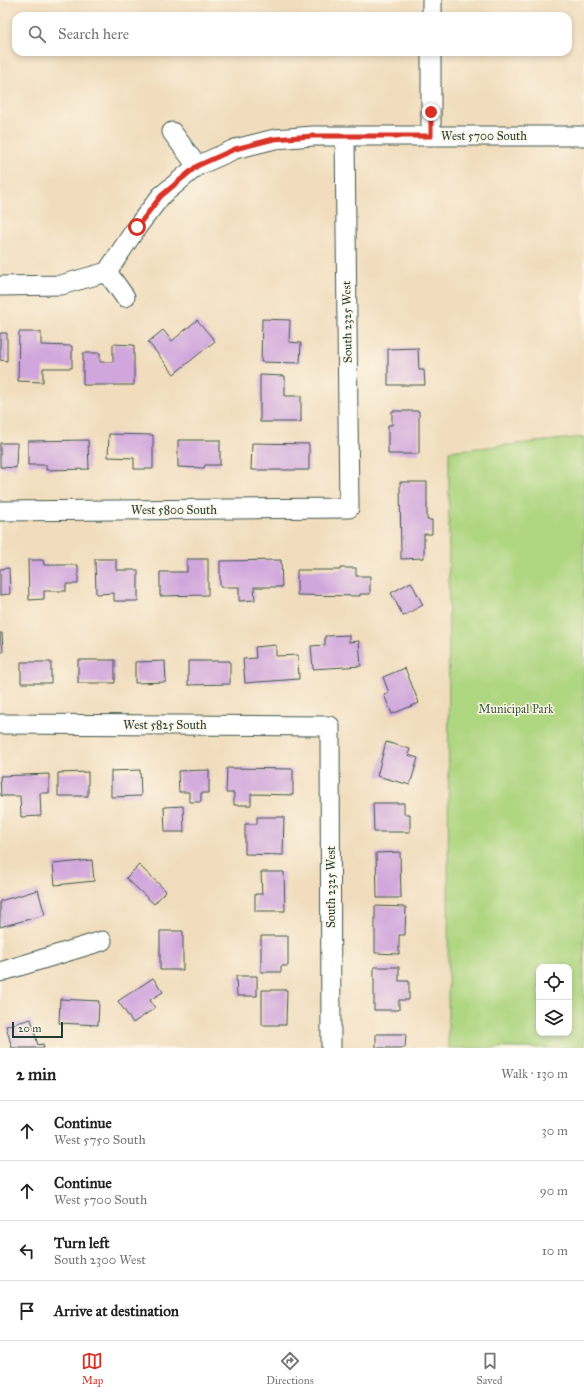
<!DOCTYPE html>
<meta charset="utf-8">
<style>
:root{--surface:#fff;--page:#f6f6f6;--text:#222;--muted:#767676;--line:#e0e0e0;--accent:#d93025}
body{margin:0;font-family:"IM FELL Great Primer",serif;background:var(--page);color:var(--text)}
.controls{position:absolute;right:12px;bottom:12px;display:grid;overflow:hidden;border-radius:8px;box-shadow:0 2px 6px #0003}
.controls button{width:36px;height:36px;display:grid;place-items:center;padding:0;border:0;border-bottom:1px solid var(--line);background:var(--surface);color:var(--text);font:20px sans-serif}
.scale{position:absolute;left:12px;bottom:10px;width:51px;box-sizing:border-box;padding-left:4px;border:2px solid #1f3d34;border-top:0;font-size:11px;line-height:14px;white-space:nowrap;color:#1f3d34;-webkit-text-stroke:3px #fcf5e5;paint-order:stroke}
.stop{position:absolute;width:12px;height:12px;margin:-9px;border:3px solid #d93025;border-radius:50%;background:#fff}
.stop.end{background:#d93025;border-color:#fff;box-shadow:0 1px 4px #0008}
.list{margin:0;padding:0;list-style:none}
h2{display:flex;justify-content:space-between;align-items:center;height:52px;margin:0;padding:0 16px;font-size:17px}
h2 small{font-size:13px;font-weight:400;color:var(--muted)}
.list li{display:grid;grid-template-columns:26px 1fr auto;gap:12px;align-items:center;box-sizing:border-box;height:60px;padding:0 16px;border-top:1px solid var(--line)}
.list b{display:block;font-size:15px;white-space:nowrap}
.list p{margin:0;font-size:13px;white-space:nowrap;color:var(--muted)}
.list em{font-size:13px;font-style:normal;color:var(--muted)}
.icon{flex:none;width:22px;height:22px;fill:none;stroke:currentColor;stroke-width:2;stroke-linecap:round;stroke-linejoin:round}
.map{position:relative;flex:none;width:584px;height:1048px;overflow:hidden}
.search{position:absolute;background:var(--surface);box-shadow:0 2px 6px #0003;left:12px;right:12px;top:12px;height:44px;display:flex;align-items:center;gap:10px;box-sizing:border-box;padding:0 14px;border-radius:12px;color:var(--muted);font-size:15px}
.sheet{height:292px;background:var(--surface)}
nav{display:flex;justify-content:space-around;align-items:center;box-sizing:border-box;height:56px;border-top:1px solid var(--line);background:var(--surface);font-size:11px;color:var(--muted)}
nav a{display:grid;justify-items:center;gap:2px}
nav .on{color:var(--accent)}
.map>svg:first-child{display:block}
.green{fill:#afd681;stroke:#678a5a;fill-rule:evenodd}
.building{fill:#d0a6dd}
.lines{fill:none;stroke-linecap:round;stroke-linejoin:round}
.minor-casing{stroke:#3e5549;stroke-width:21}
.minor{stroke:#fff;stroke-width:19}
.route{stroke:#d93025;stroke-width:5}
.labels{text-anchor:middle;stroke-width:3;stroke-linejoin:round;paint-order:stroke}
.street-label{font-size:12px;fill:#1f3d34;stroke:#fcf5e5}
.park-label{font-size:12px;fill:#3c5c43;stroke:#fcf5e5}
</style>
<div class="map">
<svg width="584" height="1048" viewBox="0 0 584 1048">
<rect width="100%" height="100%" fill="#fcf5e5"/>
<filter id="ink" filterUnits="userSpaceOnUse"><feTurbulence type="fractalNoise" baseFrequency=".025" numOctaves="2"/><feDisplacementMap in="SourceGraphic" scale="8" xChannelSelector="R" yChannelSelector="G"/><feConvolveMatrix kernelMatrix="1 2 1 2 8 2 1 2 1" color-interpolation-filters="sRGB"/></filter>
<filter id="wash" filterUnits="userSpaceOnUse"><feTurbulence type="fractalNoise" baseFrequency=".012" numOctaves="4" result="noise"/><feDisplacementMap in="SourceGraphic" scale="16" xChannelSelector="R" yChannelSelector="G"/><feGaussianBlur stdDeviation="0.9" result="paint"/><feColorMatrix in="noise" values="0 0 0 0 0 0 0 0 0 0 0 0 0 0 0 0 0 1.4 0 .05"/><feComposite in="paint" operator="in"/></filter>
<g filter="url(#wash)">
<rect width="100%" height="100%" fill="#f1ddbd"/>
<path class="green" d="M584 437V1048H448L449 451ZM539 967H569V1033H539Z"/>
<g id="blocks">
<path class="building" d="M262 319 290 320 289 342 301 343 300 363 261 362Z
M197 320 215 341 174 374 148 342 163 330 172 341Z
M19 332H41V345L72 346V368H43V382L18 381Z
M0 333H7V361L0 360Z
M113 344 134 345V385H83V353H100V362H113Z
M418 348 419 370H424L425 385H388V349Z
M260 375 285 376V396H301V422H260Z
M392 411H419V454H388V425H392Z
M109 434 153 435V469H134V458L108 457Z
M88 440 89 469 46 470V465H28V441Z
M178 440H220V465H205L204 468 178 467Z
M0 443H17L16 468 0 467Z
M252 443 309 444V470H251Z
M400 482H427V520H432V534H424V558L401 559Z
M95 559H116V570H138V601H114V593L96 594Z
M187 559H208V595L160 596V572H187Z
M28 560H43L44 565H78V584H66V591H44V599L29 600Z
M281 560 282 587H254L255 600 239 601V587H220V561Z
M9 568 10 594 0 595V569Z
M340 568H356V576H370V594H360V596L297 595V570H340Z
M411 582 423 605 403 616 391 593Z
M0 633H2L3 652H0Z
M349 635V642L359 641 361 666 313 669 311 646 325 645V636Z
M276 645V656L298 655 299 679 245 683 243 659 256 658 255 647Z
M78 660H115V683H78Z
M165 661 166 682 135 683V662Z
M188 661H230V684L188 685Z
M21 662H51V683H21Z
M405 668 419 703 392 714 384 695 389 693 383 677Z
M386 742 410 749 408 755 418 758 410 785 377 776Z
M227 768 293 769V795L251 794V805H234V793H226Z
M140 770 141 796 111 797V771Z
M209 770V793H201V802H189V792H179L178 771Z
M88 772V796H58V773Z
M49 774V793H40L41 816 21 817 20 796H1L0 776Z
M373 803H404V814H410V832H374Z
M183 806 184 832H165L164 807Z
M257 817H284L283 855 245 854V824H257Z
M400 852 401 898H377L376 853Z
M92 860 94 881 55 885 53 864Z
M139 865 166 891 154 904 126 878Z
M261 872H284L285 911H255V894H262Z
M38 890 45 915 0 927V901Z
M375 906 406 907 405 935H399V954L375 953Z
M160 931H183V970H160Z
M261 936H288V966H281V972H261Z
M374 967H399V981H409V1000H399V1010H374Z
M236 976H257V996H237Z
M153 978 163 992 150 1000 155 1008 133 1023 118 1001Z
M262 990H287L286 1025H262Z
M60 999 99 1001 98 1025 59 1023Z
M31 1019 38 1045 43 1044 44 1048H12L6 1026Z
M376 1034H406L405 1048H376Z"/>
</g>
</g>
<g filter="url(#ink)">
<use href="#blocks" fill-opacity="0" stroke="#3e5549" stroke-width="1"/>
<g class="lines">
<g class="minor-casing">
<path id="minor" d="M432 16V0
M431 136V52
M197 166 235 149 275 139 313 136H584
M107 272 125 297
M0 286 61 285 107 272 137 227 161 196 197 166 172 132
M0 511 349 508 345 136
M0 724 330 726 331 1048
M0 972 102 941"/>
</g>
<use href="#minor" class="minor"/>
</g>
</g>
<g class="lines" filter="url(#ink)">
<path class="route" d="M137 227 161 196 197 166 235 149 274 139 313 136H431V112"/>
</g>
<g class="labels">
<g class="street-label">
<text x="484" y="140">West 5700 South</text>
<text transform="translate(347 322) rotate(-91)" y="4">South 2325 West</text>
<text x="174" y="514">West 5800 South</text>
<text x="165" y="729">West 5825 South</text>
<text transform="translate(331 887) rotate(-90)" y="4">South 2325 West</text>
</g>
<g class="park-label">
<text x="516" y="713">Municipal Park</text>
</g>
</g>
</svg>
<div class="controls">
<button><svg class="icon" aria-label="locate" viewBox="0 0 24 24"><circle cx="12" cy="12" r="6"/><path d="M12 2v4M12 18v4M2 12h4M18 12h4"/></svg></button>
<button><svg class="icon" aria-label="layers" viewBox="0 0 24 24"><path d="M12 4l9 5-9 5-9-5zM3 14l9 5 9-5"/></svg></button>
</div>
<div class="scale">20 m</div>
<div class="stop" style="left:137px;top:227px"></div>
<div class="stop end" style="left:431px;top:112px"></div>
<div class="search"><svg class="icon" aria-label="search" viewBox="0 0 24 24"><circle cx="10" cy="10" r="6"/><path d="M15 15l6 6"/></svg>Search here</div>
</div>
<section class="sheet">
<h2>2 min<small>Walk · 130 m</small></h2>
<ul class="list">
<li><svg class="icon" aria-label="ahead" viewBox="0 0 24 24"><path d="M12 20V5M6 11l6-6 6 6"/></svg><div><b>Continue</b><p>West 5750 South</p></div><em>30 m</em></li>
<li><svg class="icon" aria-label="ahead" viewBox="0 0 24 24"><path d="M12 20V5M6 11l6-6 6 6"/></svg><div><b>Continue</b><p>West 5700 South</p></div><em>90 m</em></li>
<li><svg class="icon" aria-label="left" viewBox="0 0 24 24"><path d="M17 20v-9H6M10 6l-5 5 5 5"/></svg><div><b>Turn left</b><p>South 2300 West</p></div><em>10 m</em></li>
<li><svg class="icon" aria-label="arrive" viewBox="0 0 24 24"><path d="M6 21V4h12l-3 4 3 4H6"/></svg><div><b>Arrive at destination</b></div></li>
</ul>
</section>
<nav>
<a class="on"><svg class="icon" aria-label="map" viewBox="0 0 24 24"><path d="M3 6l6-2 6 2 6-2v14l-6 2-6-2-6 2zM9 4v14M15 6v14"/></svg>Map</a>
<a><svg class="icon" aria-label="directions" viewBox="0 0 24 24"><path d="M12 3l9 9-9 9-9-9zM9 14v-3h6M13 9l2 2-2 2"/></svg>Directions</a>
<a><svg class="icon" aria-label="saved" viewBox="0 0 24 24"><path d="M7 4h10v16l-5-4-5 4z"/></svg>Saved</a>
</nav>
